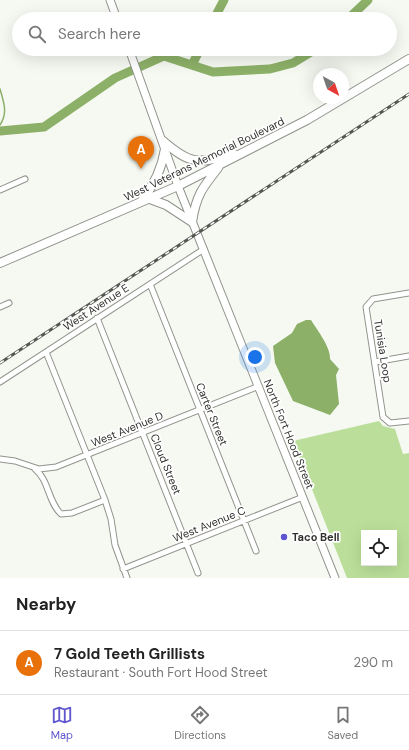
<!DOCTYPE html>
<meta charset="utf-8">
<style>
:root{--surface:#fff;--page:#f6f6f6;--text:#222;--muted:#767676;--line:#e0e0e0;--accent:#5f55ce}
body{margin:0;font-family:"DM Sans",sans-serif;background:var(--page);color:var(--text)}
.controls{position:absolute;right:12px;bottom:12px;display:grid;overflow:hidden;border-radius:0px;box-shadow:0 4px 16px #0002}
.controls button{width:36px;height:36px;display:grid;place-items:center;padding:0;border:0;border-bottom:1px solid var(--line);background:var(--surface);color:var(--text);font:20px sans-serif}
.compass{position:absolute;left:313px;top:68px;width:36px;height:36px;border-radius:50%;background:var(--surface);box-shadow:0 4px 16px #0002;rotate:140deg}
.you{position:absolute;left:255px;top:357px;width:14px;height:14px;margin:-10px;border:3px solid #fff;border-radius:50%;background:#1a73e8;box-shadow:0 0 0 6px #1a73e833}
.badge{display:grid;place-items:center;width:26px;height:26px;border-radius:50%;background:var(--accent);color:#fff;font-size:13px;font-weight:700}
.pin{position:absolute;translate:-50% -33px;filter:drop-shadow(0 1px 2px #0008)}
.pin::after{content:'';position:absolute;top:21px;width:14px;height:12px;background:inherit;clip-path:polygon(0 0,100% 0,50% 100%)}
.list{margin:0;padding:0;list-style:none}
h2{display:flex;justify-content:space-between;align-items:center;height:52px;margin:0;padding:0 16px;font-size:17px}
h2 small{font-size:13px;font-weight:400;color:var(--muted)}
.list li{display:grid;grid-template-columns:26px 1fr auto;gap:12px;align-items:center;box-sizing:border-box;height:64px;padding:0 16px;border-top:1px solid var(--line)}
.list b{display:block;font-size:15px;white-space:nowrap}
.list p{margin:0;font-size:13px;white-space:nowrap;color:var(--muted)}
.list em{font-size:13px;font-style:normal;color:var(--muted)}
.icon{flex:none;width:22px;height:22px;fill:none;stroke:currentColor;stroke-width:2;stroke-linecap:round;stroke-linejoin:round}
.map{position:relative;flex:none;width:409px;height:578px;overflow:hidden}
.search{position:absolute;background:var(--surface);box-shadow:0 4px 16px #0002;left:12px;right:12px;top:12px;height:44px;display:flex;align-items:center;gap:10px;box-sizing:border-box;padding:0 14px;border-radius:22px;color:var(--muted);font-size:15px}
.sheet{height:116px;background:var(--surface)}
nav{display:flex;justify-content:space-around;align-items:center;box-sizing:border-box;height:56px;border-top:1px solid var(--line);background:var(--surface);font-size:11px;color:var(--muted)}
nav a{display:grid;justify-items:center;gap:2px}
nav .on{color:var(--accent)}
.map>svg:first-child{display:block}
.green{fill:#bbdf9a;fill-rule:evenodd}
.water{fill:#8cb068}
.lines{fill:none;stroke-linecap:round;stroke-linejoin:round}
.stream{stroke:#8cb068;stroke-width:1.5}
.river{stroke:#8cb068;stroke-width:9}
.minor-casing{stroke:#90948c;stroke-width:7}
.secondary-casing{stroke:#90948c;stroke-width:9}
.primary-casing{stroke:#90948c;stroke-width:10}
.minor{stroke:#fff;stroke-width:5}
.secondary{stroke:#fff;stroke-width:7}
.primary{stroke:#fff;stroke-width:8}
.rail-casing{stroke:#555652;stroke-width:3}
.rail{stroke:#fff;stroke-width:1.5;stroke-dasharray:4.5;stroke-linecap:butt}
.poi-dot{fill:#5f55ce;stroke:#fff;stroke-width:1.5}
.labels{text-anchor:middle;stroke-width:3.5;stroke-linejoin:round;paint-order:stroke}
.street-label{font-size:11px;fill:#31322f;stroke:#fff}
.poi-label{font-size:11px;font-weight:bold;fill:#31322f;stroke:#fff;text-anchor:start}
</style>
<div class="map">
<svg width="409" height="578" viewBox="0 0 409 578">
<rect width="100%" height="100%" fill="#f5f9f1"/>
<path class="green" d="M379 421 383 426 395 429 403 454 409 453V578H347L293 441ZM364 533H394V563H364Z"/>
<path class="water" d="M306 320H311C318 331 331 348 330 359L339 369 336 375 339 404 330 415 293 401 275 363 273 346 292 333 297 324Z"/>
<g class="lines">
<path class="stream" d="M0 89C4 103 8 113 0 125"/>
<path class="river" d="M214 19 224 0
M348 19 368 0
M192 65 200 49
M0 131 44 127 115 78 164 56 213 72 270 69 293 63 316 49"/>
<g class="minor-casing">
<path id="minor" d="M0 190 25 179
M150 284 256 551
M409 293 373 299 366 307 383 417 390 423 409 421
M0 307 9 303
M97 318 198 573
M46 352 105 500 111 519 115 545 127 578
M375 362 409 356
M0 382 204 249
M0 459 15 461 39 469 56 467 259 386
M35 469C49 480 48 502 61 514L72 513 105 500
M123 569 303 497"/>
</g>
<g class="secondary-casing">
<path id="secondary" d="M110 0 117 19
M129 49 178 186 335 578"/>
</g>
<g class="primary-casing">
<path id="primary" d="M163 141C192 166 198 163 234 154
M150 199 166 205 192 222C196 196 202 188 218 168
M141 202C154 185 162 169 165 149
M0 263 178 186 307 120 409 59"/>
</g>
<use href="#minor" class="minor"/>
<use href="#secondary" class="secondary"/>
<use href="#primary" class="primary"/>
<g class="rail-casing">
<path id="rail" d="M0 363 409 94"/>
</g>
<use href="#rail" class="rail"/>
</g>
<circle class="poi-dot" cx="284" cy="537" r="4"/>
<g class="labels">
<g class="street-label">
<text transform="translate(204 159) rotate(-26)" y="4">West Veterans Memorial Boulevard</text>
<text transform="translate(96 307) rotate(-33)" y="4">West Avenue E</text>
<text transform="translate(383 351) rotate(81)" y="4">Tunisia Loop</text>
<text transform="translate(212 414) rotate(68)" y="4">Carter Street</text>
<text transform="translate(127 429) rotate(-22)" y="4">West Avenue D</text>
<text transform="translate(289 434) rotate(68)" y="4">North Fort Hood Street</text>
<text transform="translate(166 464) rotate(68)" y="4">Cloud Street</text>
<text transform="translate(209 524) rotate(-22)" y="4">West Avenue C</text>
</g>
<g class="poi-label">
<text x="292" y="541">Taco Bell</text>
</g>
</g>
</svg>
<div class="controls">
<button><svg class="icon" aria-label="locate" viewBox="0 0 24 24"><circle cx="12" cy="12" r="6"/><path d="M12 2v4M12 18v4M2 12h4M18 12h4"/></svg></button>
</div>
<svg class="compass" viewBox="-18 -18 36 36"><path d="M0-13l5 13h-10z" fill="#e53935"/><path d="M0 13l5-13h-10z" fill="#767676"/></svg>
<div class="you"></div>
<div class="pin badge" style="left:141px;top:169px;background:#e8710a">A</div>
<div class="search"><svg class="icon" aria-label="search" viewBox="0 0 24 24"><circle cx="10" cy="10" r="6"/><path d="M15 15l6 6"/></svg>Search here</div>
</div>
<section class="sheet">
<h2>Nearby<small></small></h2>
<ul class="list">
<li><span class="badge" style="background:#e8710a">A</span><div><b>7 Gold Teeth Grillists</b><p>Restaurant · South Fort Hood Street</p></div><em>290 m</em></li>
</ul>
</section>
<nav>
<a class="on"><svg class="icon" aria-label="map" viewBox="0 0 24 24"><path d="M3 6l6-2 6 2 6-2v14l-6 2-6-2-6 2zM9 4v14M15 6v14"/></svg>Map</a>
<a><svg class="icon" aria-label="directions" viewBox="0 0 24 24"><path d="M12 3l9 9-9 9-9-9zM9 14v-3h6M13 9l2 2-2 2"/></svg>Directions</a>
<a><svg class="icon" aria-label="saved" viewBox="0 0 24 24"><path d="M7 4h10v16l-5-4-5 4z"/></svg>Saved</a>
</nav>
